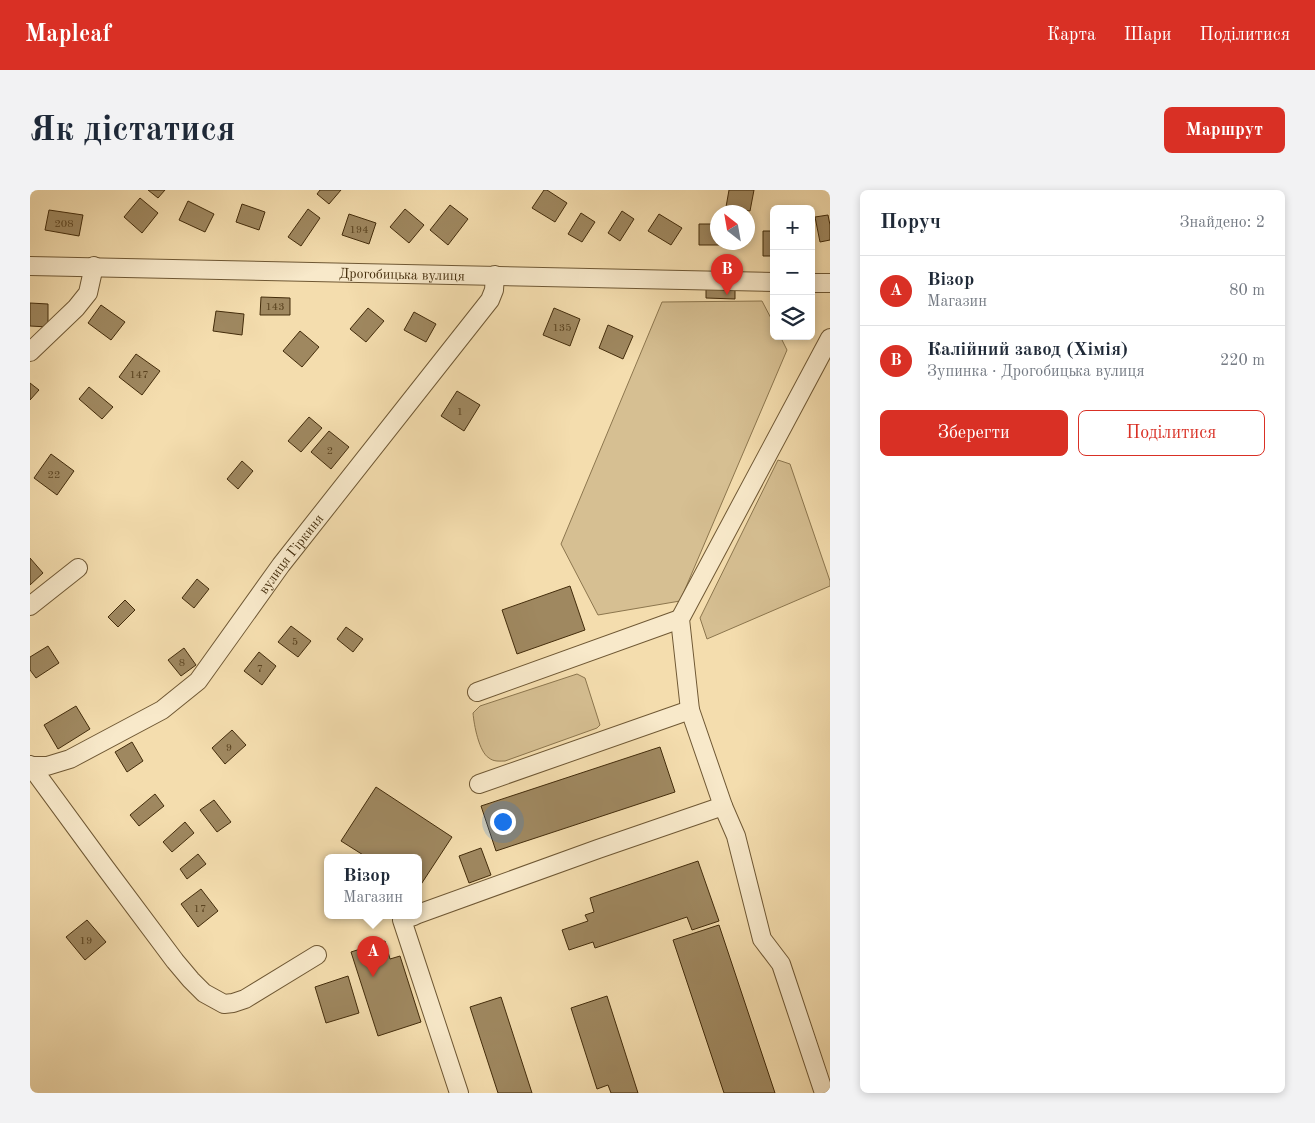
<!DOCTYPE html>
<html lang="uk">
<meta charset="utf-8">
<style>
:root{--surface:#fff;--page:#f2f2f3;--text:#1f2937;--muted:#747a83;--line:#e0e1e3;--accent:#d93025}
body{margin:0;font-family:"Old Standard TT",serif;background:var(--page);color:var(--text)}
.controls{position:absolute;right:15px;top:15px;display:grid;overflow:hidden;border-radius:8px;box-shadow:0 2px 8px #0003}
.controls button{width:45px;height:45px;display:grid;place-items:center;padding:0;border:0;border-bottom:1px solid var(--line);background:var(--surface);color:var(--text);font:25px sans-serif}
.compass{position:absolute;left:680px;top:15px;width:45px;height:45px;border-radius:50%;background:var(--surface);box-shadow:0 2px 8px #0003;rotate:329deg}
.you{position:absolute;left:472px;top:631px;width:18px;height:18px;margin:-12px;border:4px solid #fff;border-radius:50%;background:#1a73e8;box-shadow:0 0 0 8px #1a73e833}
.badge{display:grid;place-items:center;width:32px;height:32px;border-radius:50%;background:var(--accent);color:#fff;font-size:16px;font-weight:700}
.pin{position:absolute;translate:-50% -41px;filter:drop-shadow(0 1px 2px #0008)}
.pin::after{content:'';position:absolute;top:26px;width:18px;height:15px;background:inherit;clip-path:polygon(0 0,100% 0,50% 100%)}
.popup{position:absolute;left:294px;top:664px;width:98px;height:65px;box-sizing:border-box;display:grid;place-content:center;border-radius:8px;background:var(--surface);filter:drop-shadow(0 1px 4px #0005);font-size:16px;white-space:nowrap;color:var(--muted)}
.popup b{font-size:19px;color:var(--text)}
.popup::after{content:'';position:absolute;left:50%;top:100%;margin-left:-10px;border:10px solid transparent;border-top-color:var(--surface)}
.list{margin:0;padding:0;list-style:none}
h2{display:flex;justify-content:space-between;align-items:center;height:65px;margin:0;padding:0 20px;font-size:21px}
h2 small{font-size:16px;font-weight:400;color:var(--muted)}
.list li{display:grid;grid-template-columns:32px 1fr auto;gap:15px;align-items:center;box-sizing:border-box;height:70px;padding:0 20px;border-top:1px solid var(--line)}
.list b{display:block;font-size:19px;white-space:nowrap}
.list p{margin:0;font-size:16px;white-space:nowrap;color:var(--muted)}
.list em{font-size:16px;font-style:normal;color:var(--muted)}
.actions{display:flex;gap:10px;padding:15px 20px}
.actions a{flex:1;padding:11px 0;border:1px solid var(--accent);border-radius:8px;text-align:center;font-size:18px;color:var(--accent)}
.actions .main{background:var(--accent);color:#fff}
.icon{flex:none;width:28px;height:28px;fill:none;stroke:currentColor;stroke-width:2;stroke-linecap:round;stroke-linejoin:round}
.map{position:relative;flex:none;width:800px;height:903px;overflow:hidden;border-radius:8px}
header{display:flex;align-items:center;gap:30px;box-sizing:border-box;height:70px;padding:0 25px;background:var(--accent);color:#fff}
header strong{font-size:24px}
nav{display:flex;gap:28px;margin-inline-start:auto;font-size:18px}
.intro{display:flex;align-items:center;justify-content:space-between;box-sizing:border-box;height:120px;padding:0 30px}
h1{margin:0;font-size:35px}
.button{padding:12px 22px;border-radius:8px;background:var(--accent);color:#fff;font-size:18px;font-weight:700}
main{display:flex;gap:30px;padding:0 30px}
aside{flex:1;background:var(--surface);border-radius:8px;box-shadow:0 2px 8px #0003}
.map>svg:first-child{display:block}
.green{fill:#d6bf92;stroke:#8c764e}
.building{fill:#9f8860;stroke:#432c0b}
.lines{fill:none;stroke-linecap:round;stroke-linejoin:round}
.minor-casing{stroke:#6f5834;stroke-width:20}
.minor{stroke:#f8e9ca;stroke-width:18}
.labels{text-anchor:middle;stroke-width:4;stroke-linejoin:round;paint-order:stroke}
.number-label{font-size:11px;fill:#5a4320}
.street-label{font-size:14px;fill:#432c0b;stroke:#f8e9ca}
</style>
<header>
<strong>Mapleaf</strong>
<nav><a>Карта</a><a>Шари</a><a>Поділитися</a></nav>
</header>
<div class="intro"><h1>Як дістатися</h1><a class="button">Маршрут</a></div>
<main>
<div class="map">
<svg width="800" height="903" viewBox="0 0 800 903">
<rect width="100%" height="100%" fill="#f4ddae"/>
<filter id="stains"><feTurbulence type="fractalNoise" baseFrequency=".004" numOctaves="4"/><feColorMatrix values="0 0 0 0 .2 0 0 0 0 .09 0 0 0 0 .02 0 0 0 .5 -.17"/></filter>
<radialGradient id="worn" r=".72"><stop offset=".6" stop-color="#630" stop-opacity="0"/><stop offset="1" stop-color="#630" stop-opacity=".3"/></radialGradient>
<path class="green" d="M732 111 744 134V146H750L757 160 650 411 568 425 531 354 632 112Z
M748 270 760 274 800 391V396L677 449 670 428Z
M547 484 555 488 570 535 567 538 475 571C470 571 464 572 459 568 449 562 444 535 443 523L450 516Z"/>
<path class="building" d="M118 0H135L128 8Z
M290 0H311L299 14 287 4Z
M514 0H517L537 13 525 32 502 18Z
M699 0H724L720 21 696 17Z
M110 8 128 23 112 43 94 27Z
M158 11 184 24 175 42 149 30Z
M212 14 235 22 229 40 206 32Z
M420 15 438 29 418 55 400 40Z
M278 19 290 28 271 56 258 47Z
M375 19 394 35 379 53 360 37Z
M19 20 53 25 49 46 15 40Z
M592 21 604 29 590 51 578 43Z
M551 23 565 32 552 52 538 44Z
M319 24 346 33 339 54 312 45Z
M629 24 652 38 641 55 618 41Z
M798 25 800 35V50L790 52 785 27Z
M669 34H688V52H702V55H669Z
M733 41H744V66H733Z
M676 99H705V109L676 108Z
M231 107 260 108V125H230Z
M0 113 18 114V137L0 136Z
M71 115 95 132 81 150 58 133Z
M338 118 354 131 336 152 320 139Z
M524 118 550 129 540 156 513 145Z
M186 121 214 124 212 145 183 141Z
M384 122 406 134 396 152 374 140Z
M578 135 603 146 593 169 569 158Z
M270 141 289 157 272 177 253 161Z
M106 164 130 181 112 205 89 187Z
M0 193 9 200 0 210Z
M59 197 83 217 72 229 49 209Z
M427 201 450 215 434 241 411 226Z
M279 227 292 238 271 262 258 251Z
M299 241 319 257 301 279 281 262Z
M21 264 44 281 27 305 4 288Z
M212 271 223 281 208 299 197 289Z
M0 368 13 383 0 395Z
M167 389 179 399 164 418 152 408Z
M540 396 555 440 487 464 472 420Z
M95 410 105 420 88 437 78 427Z
M261 436 281 451 268 467 248 452Z
M316 437 333 449 323 462 307 449Z
M18 456 29 473 6 488 0 480V467Z
M154 458 166 475 151 486 138 470Z
M229 462 246 476 232 495 214 481Z
M46 516 60 539 28 559 14 535Z
M202 540 216 555 195 574 182 558Z
M102 552 113 571 97 582 85 562Z
M630 557 645 602 466 661 451 616Z
M346 597 422 647 388 699V668H338L311 651Z
M125 604 134 616 109 636 100 625Z
M184 610 201 632 187 642 170 620Z
M155 632 164 643 142 662 133 652Z
M451 658 461 685 439 693 429 666Z
M168 664 176 674 157 689 150 679Z
M668 671 689 731 662 740 657 727 565 758 563 752 539 760 532 740 558 731 555 725 564 722 560 708Z
M171 699 188 721 168 737 151 714Z
M57 730 76 752 55 770 36 747Z
M689 735 745 903H694L643 750Z
M355 751 360 769 370 766 391 832 348 846 321 762Z
M318 786 329 823 296 833 285 797Z
M577 806 608 903H581L578 895 567 899 541 818Z
M471 807 502 903H468L440 817Z"/>
<g class="lines">
<g class="minor-casing">
<g id="minor">
<path id="s1" d="M0 76 744 92"/>
<path d="M781 93H800"/>
<path d="M0 162 46 118 58 103 64 76"/>
<path d="M0 416 48 378"/>
<path d="M447 502 650 429"/>
<path d="M0 575 74 676 145 771 161 790 174 803 194 814 203 813 215 809 287 765"/>
<path id="s2" d="M0 576H17L40 569 132 520 168 491 251 375 460 110 464 100 465 85"/>
<path d="M449 594 660 520"/>
<path d="M388 724 568 659 693 616"/>
<path d="M384 726 372 730 429 903"/>
<path d="M794 903 751 774 732 749 706 646 693 616 660 520 650 429 800 148"/>
</g>
</g>
<use href="#minor" class="minor"/>
</g>
<g class="labels">
<g class="number-label">
<text x="34" y="37">208</text>
<text x="329" y="43">194</text>
<text x="245" y="120">143</text>
<text x="532" y="141">135</text>
<text x="109" y="188">147</text>
<text x="430" y="225">1</text>
<text x="300" y="264">2</text>
<text x="24" y="288">22</text>
<text x="265" y="455">5</text>
<text x="152" y="476">8</text>
<text x="230" y="482">7</text>
<text x="199" y="561">9</text>
<text x="170" y="722">17</text>
<text x="56" y="754">19</text>
</g>
<g class="street-label">
<text dy="5" stroke="none"><textPath href="#s1" startOffset="372">Дрогобицька вулиця</textPath></text>
<text dy="5" stroke="none"><textPath href="#s2" startOffset="349">вулиця Гіркиня</textPath></text>
</g>
</g>
<rect width="100%" height="100%" filter="url(#stains)"/>
<rect width="100%" height="100%" fill="url(#worn)"/>
</svg>
<div class="controls">
<button>+</button>
<button>−</button>
<button><svg class="icon" aria-label="layers" viewBox="0 0 24 24"><path d="M12 4l9 5-9 5-9-5zM3 14l9 5 9-5"/></svg></button>
</div>
<svg class="compass" viewBox="-18 -18 36 36"><path d="M0-13l5 13h-10z" fill="#e53935"/><path d="M0 13l5-13h-10z" fill="#747a83"/></svg>
<div class="you"></div>
<div class="pin badge" style="left:343px;top:787px">A</div>
<div class="popup"><b>Візор</b>Магазин</div>
<div class="pin badge" style="left:697px;top:105px">B</div>
</div>
<aside>
<h2>Поруч<small>Знайдено: 2</small></h2>
<ul class="list">
<li><span class="badge">A</span><div><b>Візор</b><p>Магазин</p></div><em>80 m</em></li>
<li><span class="badge">B</span><div><b>Калійний завод (Хімія)</b><p>Зупинка · Дрогобицька вулиця</p></div><em>220 m</em></li>
</ul>
<div class="actions"><a class="main">Зберегти</a><a>Поділитися</a></div>
</aside>
</main>
